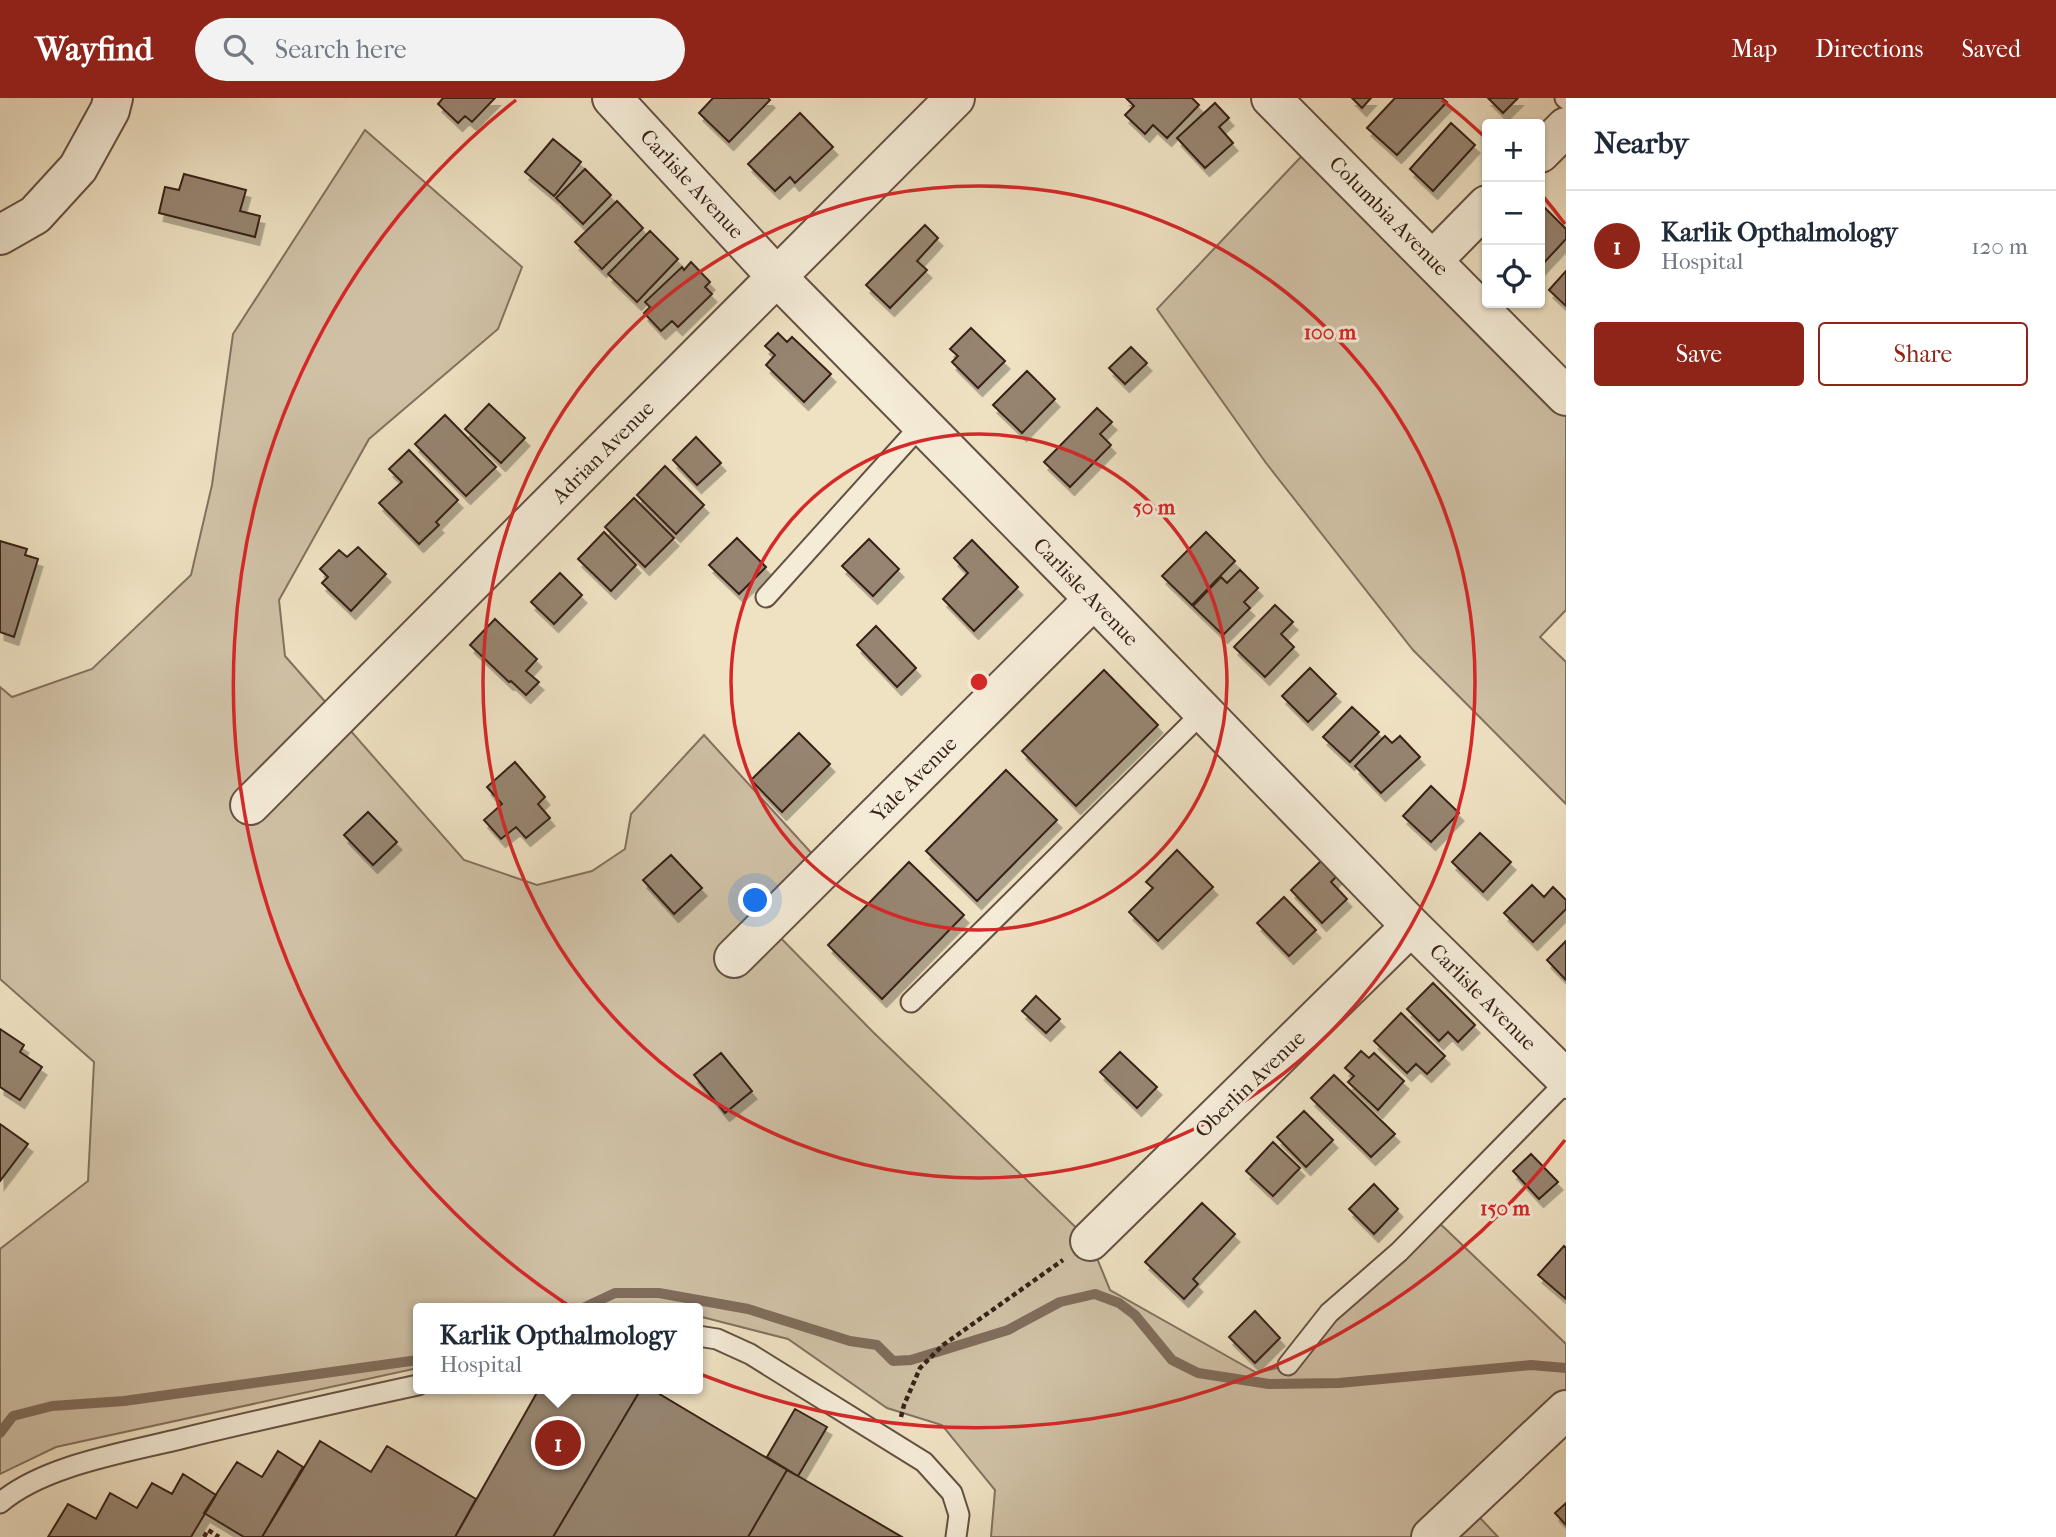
<!DOCTYPE html>
<meta charset="utf-8">
<style>
:root{--surface:#fff;--page:#f2f2f3;--text:#1f2937;--muted:#747a83;--line:#e0e1e3;--accent:#8f2418}
body{margin:0;font-family:"IM FELL French Canon",serif;background:var(--page);color:var(--text)}
.controls{position:absolute;right:21px;top:21px;display:grid;overflow:hidden;border-radius:7px;box-shadow:0 2px 5px #0004}
.controls button{width:63px;height:63px;display:grid;place-items:center;padding:0;border:0;border-bottom:2px solid var(--line);background:var(--surface);color:var(--text);font:35px sans-serif}
.you{position:absolute;left:756px;top:803px;width:24px;height:24px;margin:-18px;border:5px solid #fff;border-radius:50%;background:#1a73e8;box-shadow:0 0 0 10px #1a73e833}
.badge{display:grid;place-items:center;width:46px;height:46px;border-radius:50%;background:var(--accent);color:#fff;font-size:23px;font-weight:700}
.pin{position:absolute;translate:-50% -50%;border:4px solid #fff;box-shadow:0 2px 7px #0006}
.popup{position:absolute;left:413px;top:1205px;width:290px;height:91px;box-sizing:border-box;display:grid;place-content:center;border-radius:7px;background:var(--surface);filter:drop-shadow(0 2px 5px #0005);font-size:23px;white-space:nowrap;color:var(--muted)}
.popup b{font-size:26px;color:var(--text)}
.popup::after{content:'';position:absolute;left:50%;top:100%;margin-left:-14px;border:14px solid transparent;border-top-color:var(--surface)}
.list{margin:0;padding:0;list-style:none}
h2{display:flex;justify-content:space-between;align-items:center;height:91px;margin:0;padding:0 28px;font-size:30px}
h2 small{font-size:23px;font-weight:400;color:var(--muted)}
.list li{display:grid;grid-template-columns:46px 1fr auto;gap:21px;align-items:center;box-sizing:border-box;height:112px;padding:0 28px;border-top:2px solid var(--line)}
.list b{display:block;font-size:26px;white-space:nowrap}
.list p{margin:0;font-size:23px;white-space:nowrap;color:var(--muted)}
.list em{font-size:23px;font-style:normal;color:var(--muted)}
.actions{display:flex;gap:14px;padding:21px 28px}
.actions a{flex:1;padding:16px 0;border:2px solid var(--accent);border-radius:7px;text-align:center;font-size:24px;color:var(--accent)}
.actions .main{background:var(--accent);color:#fff}
.icon{flex:none;width:38px;height:38px;fill:none;stroke:currentColor;stroke-width:2;stroke-linecap:round;stroke-linejoin:round}
.map{position:relative;flex:none;width:1566px;height:1439px;overflow:hidden}
header{display:flex;align-items:center;gap:42px;box-sizing:border-box;height:98px;padding:0 35px;background:var(--accent);color:#fff}
header strong{font-size:33px}
nav{display:flex;gap:38px;margin-inline-start:auto;font-size:24px}
.search{width:490px;height:63px;background:var(--page);display:flex;align-items:center;gap:18px;box-sizing:border-box;padding:0 24px;border-radius:38px;color:var(--muted);font-size:26px}
main{display:flex}
aside{flex:1;background:var(--surface)}
.map>svg:first-child{display:block}
.green{fill:#d0c1a6;stroke:#84715f;stroke-width:2}
.lines{fill:none;stroke-linecap:round;stroke-linejoin:round}
.stream{stroke:#806d5c;stroke-width:10}
.building{fill:#978571;stroke:#372118;stroke-width:2;filter:url(#shadow)}
.service-casing{stroke:#655143;stroke-width:23}
.minor-casing{stroke:#655143;stroke-width:42}
.path{stroke:#372118;stroke-width:4.5;stroke-dasharray:5 3.5;stroke-linecap:butt}
.service{stroke:#f5ecd8;stroke-width:19}
.minor{stroke:#f5ecd8;stroke-width:38}
.ring{fill:none;stroke:#d62828;stroke-width:3.5}
.labels{text-anchor:middle;stroke-width:6;stroke-linejoin:round;paint-order:stroke}
.street-label{font-size:21px;fill:#372118;stroke:#f5ecd8}
.centre{fill:#d62828;stroke:#f5ecd8;stroke-width:3.5}
.ring-label{font-size:21px;text-anchor:middle;font-weight:bold;fill:#d62828;stroke:#f5ecd8;stroke-width:6;stroke-linejoin:round;paint-order:stroke}
</style>
<header>
<strong>Wayfind</strong>
<div class="search"><svg class="icon" aria-label="search" viewBox="0 0 24 24"><circle cx="10" cy="10" r="6"/><path d="M15 15l6 6"/></svg>Search here</div>
<nav><a>Map</a><a>Directions</a><a>Saved</a></nav>
</header>
<main>
<div class="map">
<svg width="1566" height="1439" viewBox="0 0 1566 1439">
<defs>
<filter id="shadow"><feDropShadow dx="4.5" dy="8" stdDeviation="0" flood-color="#0004"/></filter>
</defs>
<rect width="100%" height="100%" fill="#efe2c3"/>
<filter id="stains"><feTurbulence type="fractalNoise" baseFrequency=".00286" numOctaves="4"/><feColorMatrix values="0 0 0 0 .2 0 0 0 0 .09 0 0 0 0 .02 0 0 0 .5 -.17"/></filter>
<radialGradient id="worn" r=".72"><stop offset=".6" stop-color="#630" stop-opacity="0"/><stop offset="1" stop-color="#630" stop-opacity=".3"/></radialGradient>
<path class="green" d="M365 32 522 169 498 231 369 341 279 502 285 558 464 762 537 787 592 773 625 751 631 716 704 637 825 770 768 827 873 934 1090 1143 1110 1192 1257 1275 1288 1267 1433 1119 1566 1246V1312L1467 1406 1498 1439H991L995 1392 942 1327 887 1310 788 1241 698 1218V1210H418V1270L56 1349 0 1376V1151L88 1083 94 964 0 881V589L12 599 92 571 191 477 212 387 233 236Z
M1315 44 1566 298V512L1540 539 1566 564V706L1413 552 1266 365 1157 211Z"/>
<g class="lines">
<path class="stream" d="M583 1210 615 1195H659L748 1211 850 1243 877 1247 893 1263 911 1262 1008 1232 1060 1204 1095 1196 1119 1205 1135 1217 1172 1262 1198 1275 1269 1286 1339 1285 1531 1267 1566 1270
M0 1335 13 1318 52 1308 124 1303 418 1262"/>
</g>
<path class="building" d="M443 0H495L472 24 465 18 458 25 438 6Z
M713 0H768L770 2 729 44 699 15Z
M1126 0H1192L1199 7 1167 40 1153 27 1145 36 1125 17 1134 8Z
M1352 0H1371L1362 10Z
M1395 0H1442L1447 4 1397 57 1367 30Z
M1488 0H1518L1503 15Z
M1215 5 1229 20 1219 29 1233 45 1205 70 1177 40Z
M800 15 833 49 795 85 790 79 775 93 748 66Z
M1451 25 1475 47 1433 93 1410 71Z
M553 41 581 64 554 98 525 74Z
M585 71 611 97 583 126 556 100Z
M184 76 246 92 240 113 260 118 255 139 159 115 165 89 179 92Z
M617 103 643 130 602 171 575 144Z
M1540 105 1566 131V141L1540 169Z
M925 127 938 140 917 163 927 172 890 210 866 187Z
M650 133 678 161 637 204 608 176Z
M691 164 710 184 705 189 712 196 678 229 672 223 661 233 644 215 650 209 645 204 682 169 684 172Z
M1566 173V208L1549 192Z
M971 230 1005 263 978 290 952 264 958 258 950 251Z
M778 235 787 244 792 239 831 276 804 304 766 267 775 257 765 248Z
M1131 249 1147 265 1125 286 1109 270Z
M1027 273 1055 301 1022 335 993 307Z
M489 306 525 340 501 365 465 331Z
M1097 310 1112 324 1100 336 1111 347 1070 389 1044 364Z
M445 317 496 369 466 398 415 346Z
M696 339 721 365 697 387 673 362Z
M409 352 458 402 436 424 439 427 419 446 379 405 402 384 389 371Z
M665 368 704 407 676 436 637 397Z
M634 400 674 440 645 469 605 429Z
M604 434 636 467 611 493 578 461Z
M1206 434 1235 463 1192 507 1162 478Z
M737 440 766 469 739 496 709 467Z
M869 441 899 471 873 498 842 468Z
M972 442 1018 489 974 533 943 501 968 475 954 460Z
M0 443 27 451 25 457 38 461 14 539 0 534Z
M358 449 386 476 351 513 322 485 328 479 320 471 339 452 347 459Z
M1240 472 1258 490 1244 504 1250 510 1223 537 1193 508 1221 479 1227 485Z
M560 475 582 497 554 526 531 504Z
M1275 507 1293 524 1281 536 1294 549 1265 579 1234 549Z
M495 521 537 561 526 573 539 584 526 597 511 583 509 584 470 547Z
M876 528 916 570 897 589 857 547Z
M1310 570 1336 596 1308 624 1282 598Z
M1104 572 1158 627 1076 708 1022 653Z
M1352 609 1379 634 1350 664 1323 639Z
M799 635 830 666 782 714 751 682Z
M1385 638 1392 645 1400 638 1420 659 1381 695 1355 668Z
M515 664 545 699 538 706 550 720 526 740 516 729 501 741 484 722 502 706 487 689Z
M1006 672 1057 722 977 803 926 753Z
M1431 688 1459 715 1431 744 1403 718Z
M368 714 397 744 373 767 344 737Z
M1480 735 1511 764 1483 794 1452 764Z
M1177 752 1213 789 1158 843 1129 814 1153 790 1146 784Z
M671 757 702 790 674 816 643 782Z
M1322 762 1337 778 1331 784 1347 801 1322 825 1291 792Z
M909 764 964 817 882 901 828 847Z
M1532 787 1544 799 1553 789 1566 802V811L1533 844 1504 815Z
M1284 799 1316 832 1289 858 1257 825Z
M1566 843V882L1547 862Z
M1433 885 1475 927 1458 944 1448 934 1439 943 1407 911Z
M1036 898 1060 921 1046 935 1022 913Z
M1401 915 1445 958 1427 976 1416 966 1407 975 1374 943Z
M0 931 24 947 20 954 42 969 20 1002 0 989Z
M1361 953 1369 960 1374 955 1404 983 1378 1012 1348 984 1354 978 1345 970Z
M1120 954 1157 989 1137 1010 1100 974Z
M721 955 752 993 725 1015 694 977Z
M1334 977 1395 1036 1371 1059 1311 1000Z
M1304 1013 1333 1042 1306 1069 1277 1039Z
M0 1026 28 1046 0 1083Z
M1273 1044 1300 1070 1273 1098 1246 1073Z
M1531 1056 1558 1084 1539 1101 1513 1073Z
M1374 1086 1398 1111 1374 1136 1349 1111Z
M1202 1105 1235 1136 1193 1181 1198 1186 1184 1201 1145 1164Z
M1564 1148 1566 1150V1201L1538 1177Z
M1255 1213 1280 1240 1255 1265 1229 1239Z
M539 1291H641L553 1439H455Z
M641 1291H651L787 1372 748 1439H553Z
M795 1311 827 1329 798 1378 767 1359Z
M320 1343 371 1374 387 1348 476 1401 455 1439H262Z
M278 1353 303 1369 262 1439H244L204 1415 237 1364 262 1379Z
M787 1372 798 1378 902 1439H748Z
M183 1376 216 1397 191 1439H48L68 1406 96 1421 110 1395 137 1410 152 1385 172 1396Z
M1566 1405V1427L1555 1415Z"/>
<g class="lines">
<g class="service-casing">
<path id="service" d="M1565 0 1566 1
M766 499 922 326
M911 904 1203 614
M698 1238 717 1241 750 1256 924 1364 952 1395 959 1417 956 1439
M1288 1267 1329 1215 1399 1154 1566 984
M0 1405C44 1367 128 1354 184 1340 262 1321 340 1304 418 1287"/>
</g>
<g class="minor-casing">
<path id="minor" d="M612 0 777 179 1094 501 1411 828 1566 981
M1271 0 1566 298
M1540 55 1566 29
M0 137 35 117 78 70 110 12 113 0
M1433 162 1487 107
M250 707 955 0
M734 860 1094 501
M1090 1143 1411 828
M1431 1439 1566 1312"/>
</g>
<path class="path" d="M901 1319 904 1307 920 1270 943 1247 1063 1162
M204 1439 208 1432 219 1439"/>
<use href="#service" class="service"/>
<use href="#minor" class="minor"/>
</g>
<g class="ring">
<circle cx="979" cy="584" r="248"/>
<circle cx="979" cy="584" r="496"/>
<path d="M1565 1042A744 744 0 1 1 516 2M1442 2A744 744 0 0 1 1486 40M1541 96A744 744 0 0 1 1565 126"/>
</g>
<g class="labels">
<g class="street-label">
<text transform="translate(692 86) rotate(47)" y="7">Carlisle Avenue</text>
<text transform="translate(1389 118) rotate(45)" y="7">Columbia Avenue</text>
<text transform="translate(603 354) rotate(-45)" y="7">Adrian Avenue</text>
<text transform="translate(1086 494) rotate(46)" y="7">Carlisle Avenue</text>
<text transform="translate(914 681) rotate(-45)" y="7">Yale Avenue</text>
<text transform="translate(1483 899) rotate(45)" y="7">Carlisle Avenue</text>
<text transform="translate(1250 986) rotate(-44)" y="7">Oberlin Avenue</text>
</g>
</g>
<circle cx="979" cy="584" r="10" class="centre"/>
<g class="ring-label">
<text x="1330" y="241">100 m</text>
<text x="1154" y="416">50 m</text>
<text x="1505" y="1117">150 m</text>
</g>
<rect width="100%" height="100%" filter="url(#stains)"/>
<rect width="100%" height="100%" fill="url(#worn)"/>
</svg>
<div class="controls">
<button>+</button>
<button>−</button>
<button><svg class="icon" aria-label="locate" viewBox="0 0 24 24"><circle cx="12" cy="12" r="6"/><path d="M12 2v4M12 18v4M2 12h4M18 12h4"/></svg></button>
</div>
<div class="you"></div>
<div class="pin badge" style="left:558px;top:1345px">1</div>
<div class="popup"><b>Karlik Opthalmology</b>Hospital</div>
</div>
<aside>
<h2>Nearby<small></small></h2>
<ul class="list">
<li><span class="badge">1</span><div><b>Karlik Opthalmology</b><p>Hospital</p></div><em>120 m</em></li>
</ul>
<div class="actions"><a class="main">Save</a><a>Share</a></div>
</aside>
</main>
